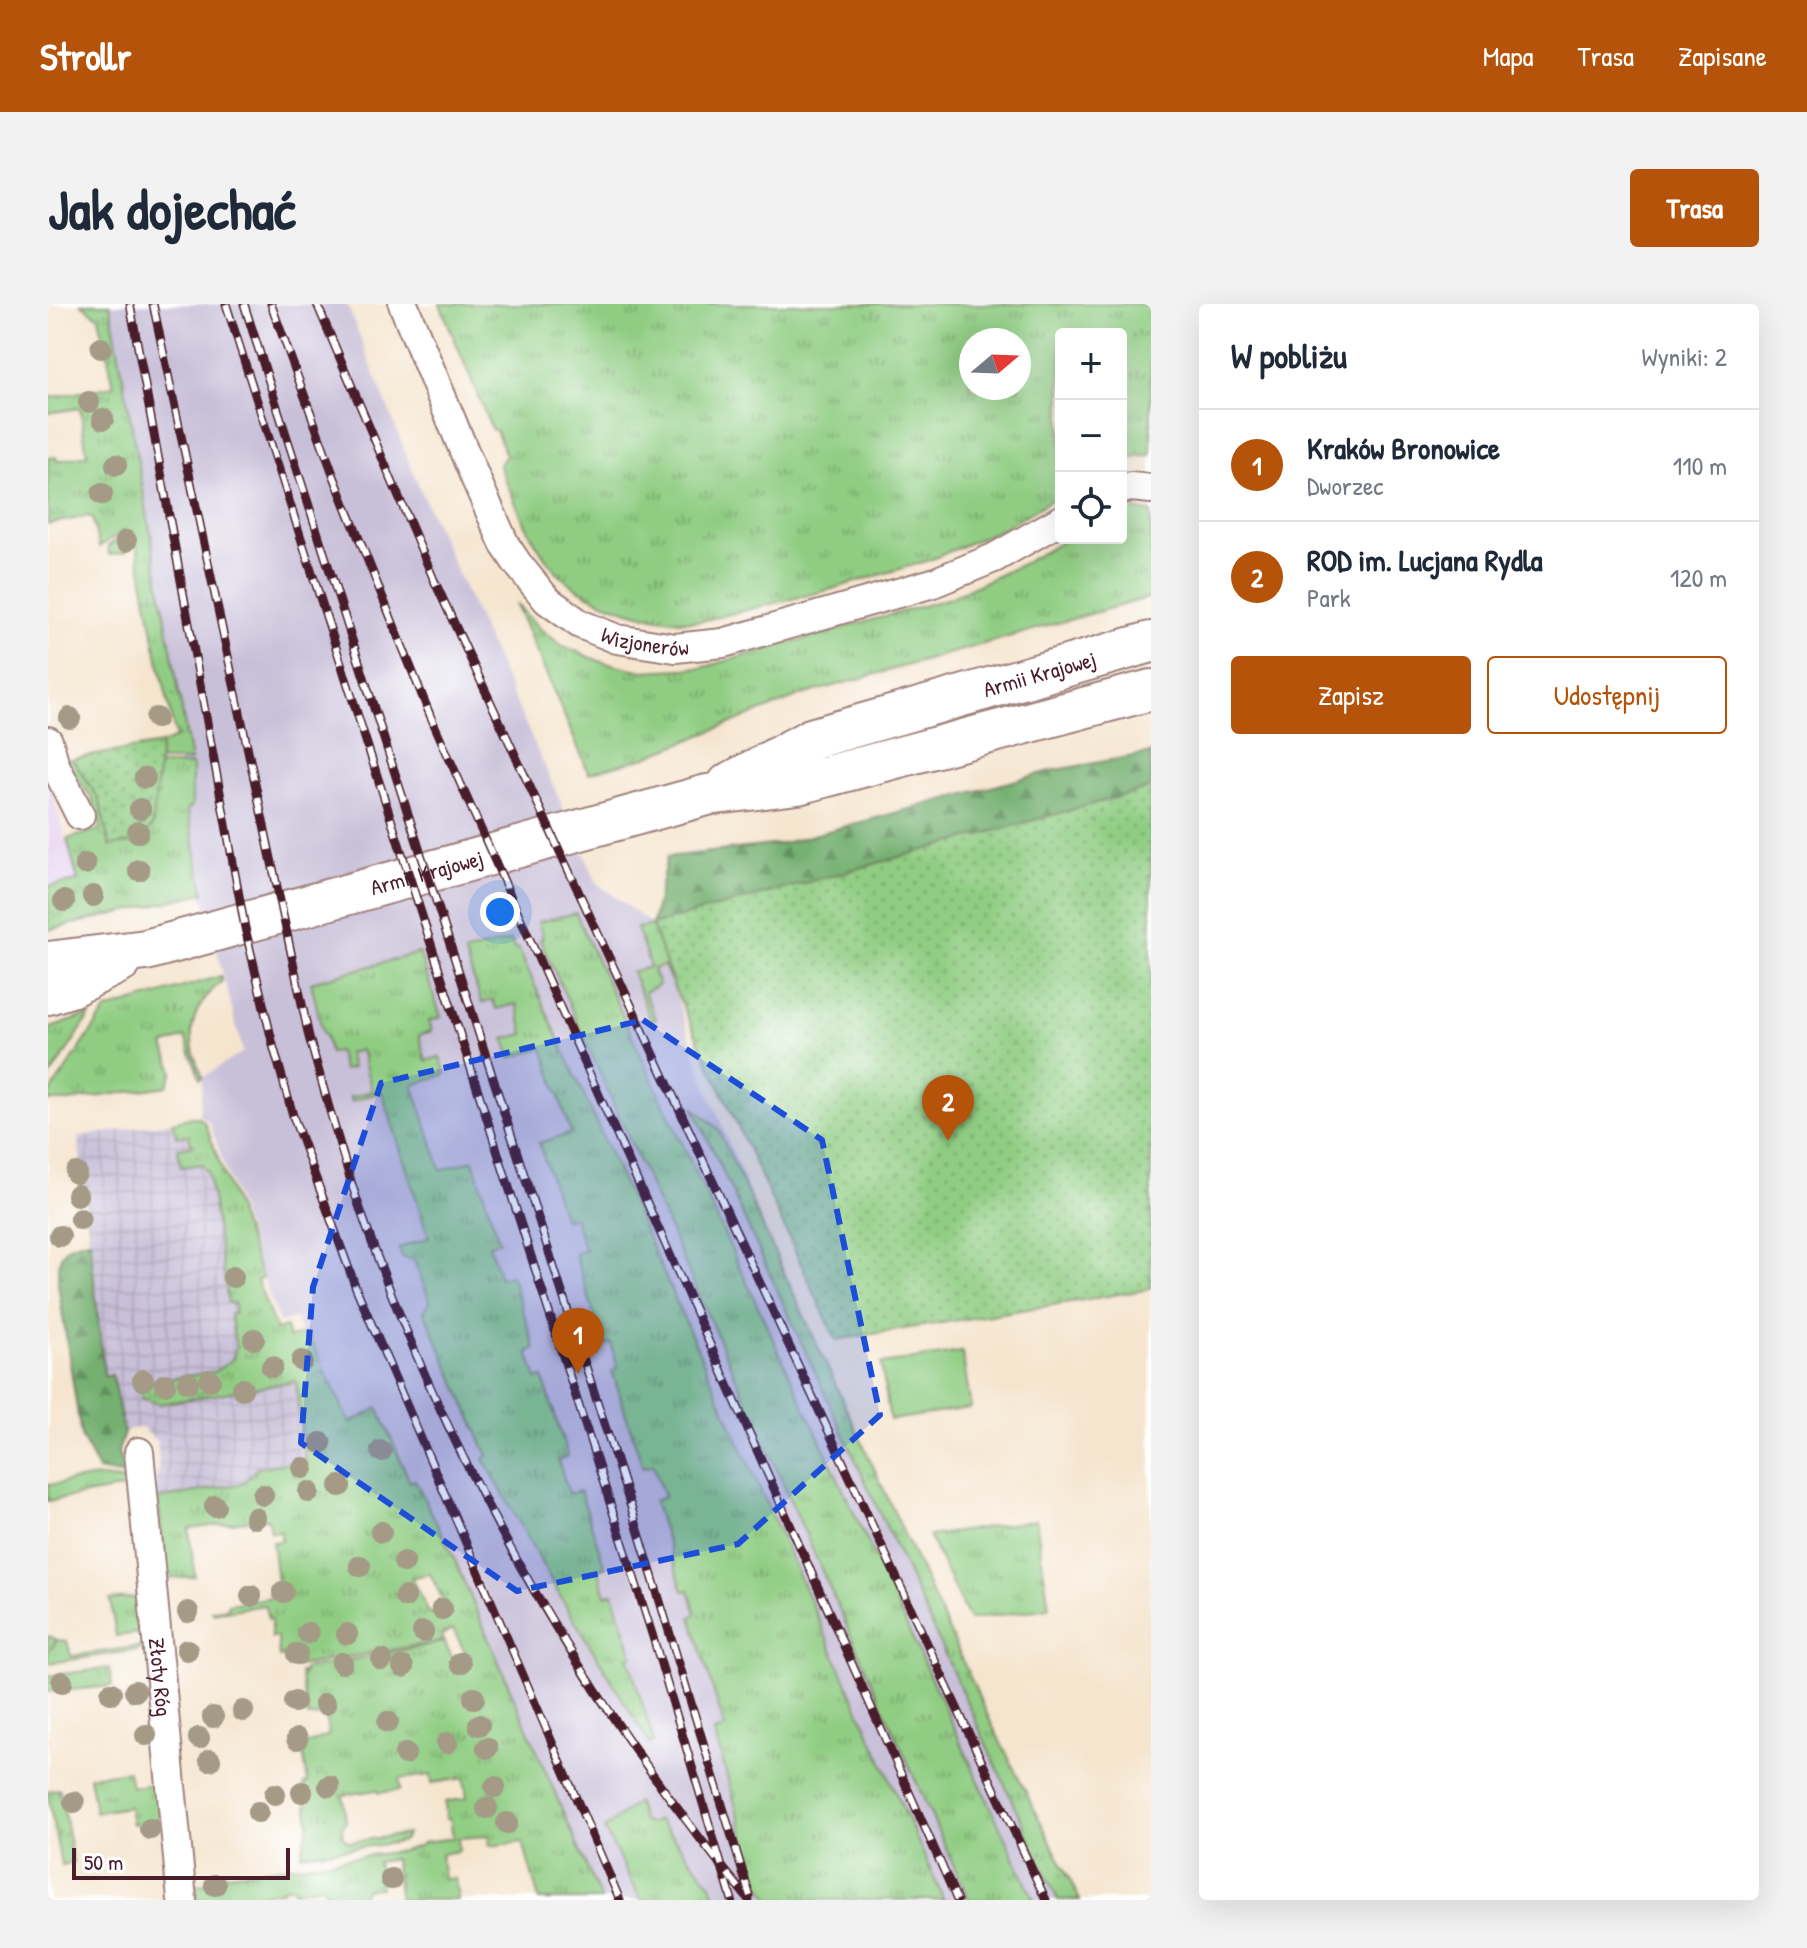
<!DOCTYPE html>
<html lang="pl">
<meta charset="utf-8">
<style>
:root{--surface:#fff;--page:#f2f2f3;--text:#1f2937;--muted:#747a83;--line:#e0e1e3;--accent:#b45309}
body{margin:0;font-family:"Patrick Hand",sans-serif;background:var(--page);color:var(--text)}
.controls{position:absolute;right:24px;top:24px;display:grid;overflow:hidden;border-radius:8px;box-shadow:0 8px 32px #0002}
.controls button{width:72px;height:72px;display:grid;place-items:center;padding:0;border:0;border-bottom:2px solid var(--line);background:var(--surface);color:var(--text);font:40px sans-serif}
.compass{position:absolute;left:911px;top:24px;width:72px;height:72px;border-radius:50%;background:var(--surface);box-shadow:0 8px 32px #0002;rotate:71deg}
.scale{position:absolute;left:24px;bottom:20px;width:218px;box-sizing:border-box;padding-left:8px;border:4px solid #4a1f2b;border-top:0;font-size:22px;line-height:28px;white-space:nowrap;color:#4a1f2b;-webkit-text-stroke:6px #fff;paint-order:stroke}
.you{position:absolute;left:452px;top:608px;width:28px;height:28px;margin:-20px;border:6px solid #fff;border-radius:50%;background:#1a73e8;box-shadow:0 0 0 12px #1a73e833}
.badge{display:grid;place-items:center;width:52px;height:52px;border-radius:50%;background:var(--accent);color:#fff;font-size:26px;font-weight:700}
.pin{position:absolute;translate:-50% -66px;filter:drop-shadow(0 2px 4px #0008)}
.pin::after{content:'';position:absolute;top:42px;width:28px;height:24px;background:inherit;clip-path:polygon(0 0,100% 0,50% 100%)}
.list{margin:0;padding:0;list-style:none}
h2{display:flex;justify-content:space-between;align-items:center;height:104px;margin:0;padding:0 32px;font-size:34px}
h2 small{font-size:26px;font-weight:400;color:var(--muted)}
.list li{display:grid;grid-template-columns:52px 1fr auto;gap:24px;align-items:center;box-sizing:border-box;height:112px;padding:0 32px;border-top:2px solid var(--line)}
.list b{display:block;font-size:30px;white-space:nowrap}
.list p{margin:0;font-size:26px;white-space:nowrap;color:var(--muted)}
.list em{font-size:26px;font-style:normal;color:var(--muted)}
.actions{display:flex;gap:16px;padding:24px 32px}
.actions a{flex:1;padding:18px 0;border:2px solid var(--accent);border-radius:8px;text-align:center;font-size:28px;color:var(--accent)}
.actions .main{background:var(--accent);color:#fff}
.icon{flex:none;width:44px;height:44px;fill:none;stroke:currentColor;stroke-width:2;stroke-linecap:round;stroke-linejoin:round}
.map{position:relative;flex:none;width:1103px;height:1596px;overflow:hidden;border-radius:8px}
header{display:flex;align-items:center;gap:48px;box-sizing:border-box;height:112px;padding:0 40px;background:var(--accent);color:#fff}
header strong{font-size:38px}
nav{display:flex;gap:44px;margin-inline-start:auto;font-size:28px}
.intro{display:flex;align-items:center;justify-content:space-between;box-sizing:border-box;height:192px;padding:0 48px}
h1{margin:0;font-size:56px}
.button{padding:20px 36px;border-radius:8px;background:var(--accent);color:#fff;font-size:28px;font-weight:700}
main{display:flex;gap:48px;padding:0 48px}
aside{flex:1;background:var(--surface);border-radius:8px;box-shadow:0 8px 32px #0002}
.map>svg:first-child{display:block}
.built{fill:#e6d2f0}
.industrial{fill:url(#industrial-grid)}
.railway{fill:#c8bfd8}
.grass{fill:url(#grass-tufts);stroke:#6d7657;stroke-width:2;fill-rule:evenodd}
.forest{fill:url(#forest-firs);stroke:#5f684e;stroke-width:2}
.garden{fill:url(#garden-dots);stroke:#6d7657;stroke-width:2}
.pitch{fill:#90cd83;stroke:#6d7657;stroke-width:2}
.lines{fill:none;stroke-linecap:round;stroke-linejoin:round}
.street-casing{stroke:#a0827d;stroke-width:32}
.secondary-casing{stroke:#a0827d;stroke-width:44}
.street{stroke:#fff;stroke-width:28}
.secondary{stroke:#fff;stroke-width:40}
.rail-casing{stroke:#4a1f2b;stroke-width:9}
.rail{stroke:#fff;stroke-width:6;stroke-dasharray:18;stroke-linecap:butt}
.tree{fill:#a49a86}
.marked{fill:#1d4ed8;fill-opacity:0.2;stroke:#1d4ed8;stroke-width:6;stroke-dasharray:16 10;stroke-linejoin:round}
.labels{text-anchor:middle;stroke-width:7;stroke-linejoin:round;paint-order:stroke}
.street-label{font-size:22px;fill:#4a1f2b;stroke:#fff}
</style>
<header>
<strong>Strollr</strong>
<nav><a>Mapa</a><a>Trasa</a><a>Zapisane</a></nav>
</header>
<div class="intro"><h1>Jak dojechać</h1><a class="button">Trasa</a></div>
<main>
<div class="map">
<svg width="1103" height="1596" viewBox="0 0 1103 1596">
<defs>
<pattern id="industrial-grid" width="8" height="8" patternUnits="userSpaceOnUse" patternTransform="scale(2)"><rect width="8" height="8" fill="#c8bfd8"/><path d="M0 4h8M4 0v8" fill="none" stroke="#ada4ba"/></pattern>
<pattern id="grass-tufts" width="24" height="20" patternUnits="userSpaceOnUse" patternTransform="scale(2)"><rect width="24" height="20" fill="#90cd83"/><path d="M3 7l-1-3M5 7V3M7 7l1-3M15 17l-1-3M17 17v-4M19 17l1-3" fill="none" stroke="#78a66b"/></pattern>
<pattern id="forest-firs" width="22" height="20" patternUnits="userSpaceOnUse" patternTransform="scale(2)"><rect width="22" height="20" fill="#74b071"/><path d="M5 1l3.5 6h-7zM16 11l3.5 6h-7z" fill="#618f5d"/></pattern>
<pattern id="garden-dots" width="8" height="8" patternUnits="userSpaceOnUse" patternTransform="scale(2)"><rect width="8" height="8" fill="#90cd83"/><path d="M2 2h.1M6 6h.1" fill="none" stroke="#78a66b" stroke-width="1.8" stroke-linecap="round"/></pattern>
</defs>
<rect width="100%" height="100%" fill="#fff"/>
<filter id="ink" filterUnits="userSpaceOnUse"><feTurbulence type="fractalNoise" baseFrequency=".0125" numOctaves="2"/><feDisplacementMap in="SourceGraphic" scale="16" xChannelSelector="R" yChannelSelector="G"/><feConvolveMatrix kernelMatrix="1 2 1 2 8 2 1 2 1" color-interpolation-filters="sRGB"/></filter>
<filter id="wash" filterUnits="userSpaceOnUse"><feTurbulence type="fractalNoise" baseFrequency=".006" numOctaves="4" result="noise"/><feDisplacementMap in="SourceGraphic" scale="32" xChannelSelector="R" yChannelSelector="G"/><feGaussianBlur stdDeviation="1.8" result="paint"/><feColorMatrix in="noise" values="0 0 0 0 0 0 0 0 0 0 0 0 0 0 0 0 0 1.4 0 .05"/><feComposite in="paint" operator="in"/></filter>
<g filter="url(#wash)">
<rect width="100%" height="100%" fill="#f5e5cf"/>
<path class="built" d="M0 474 30 577 0 586Z"/>
<path class="industrial" d="M125 818 128 832 141 831 160 866 180 998H186L188 1009 183 1010 188 1043 185 1055 166 1068 93 1079 112 1100 248 1077 257 1156 209 1164 195 1179 105 1195 111 1158 109 1137 94 1124 82 1125 76 1129 64 1071 56 1072 30 833Z"/>
<path class="railway" d="M33 0H299L373 188 549 579 604 621 659 784 733 968 934 1406 1029 1596H491L431 1364 335 1179H330L258 1029 253 1030 248 1014 231 1019 161 817 151 811 155 773 195 748 142 542 128 434 107 341 60 83 66 82 51 13Z"/>
<path class="grass" d="M33 0H62L143 457H111L113 440 128 434 107 341 88 237 77 239 78 248 61 251 60 242 78 230 77 226 51 243 44 213 40 212 0 220V154L8 153 9 157 39 151 32 104 0 109V94L66 82 51 13Z
M392 0H1103V151L1073 156V30H1013V190L956 224 879 257 777 287 653 317C608 319 543 301 510 269 484 243 466 195 451 161L458 152 448 126H444ZM923 36H971V84H923Z
M1073 204 1103 208V293L757 390 598 453 541 469 468 300 490 323 513 341 551 357 595 367 653 364 902 294 974 260 1020 234H1073Z
M24 455 51 495 62 542 98 529 104 523 111 461H144V503L139 505 156 589 0 626V582L30 577 19 535 53 525 44 494 15 457Z
M528 609 538 633 986 1596H921L492 635 495 633 490 618Z
M604 621 628 688 616 662 605 665 611 681 596 688 608 715 603 717 584 668 602 663 589 624Z
M463 636 466 645 470 644 896 1596H723L711 1581 666 1428 677 1424 643 1313 648 1310 641 1286 635 1287 606 1197 616 1193 605 1160 595 1163 564 1067 570 1064 563 1039 556 1041 527 950 537 946 526 913 516 916 491 839 523 829 495 744 463 754 457 735 476 730 469 700 448 705 445 696 434 699 417 651 419 648Z
M371 649 393 713 381 717 384 727 371 731 378 757 392 753 398 770 365 781 393 866 425 856 451 937 441 941 452 974 463 971 487 1045 480 1048 489 1075 495 1074 520 1152 510 1156 521 1190 532 1187 557 1263 550 1265 558 1291 565 1289 585 1352 580 1353 606 1438 602 1440 512 1292 436 1155 440 1152 376 1007 382 997 366 956 354 953 351 944 381 934 334 788 303 797 302 793 324 787 313 746 300 749 304 764 295 766 290 747 281 749 277 731 275 730 263 678Z
M173 672 174 677C140 706 136 734 155 773L152 775 137 733 116 741 125 767 119 782 21 797H0V792L58 706Z
M43 710 0 776V725Z
M645 803 670 825 944 1421 1032 1596H1010Z
M144 813H150L157 819 214 974 209 976 228 1026 238 1023 241 1034 259 1029 302 1119 330 1104 362 1178 367 1176 405 1252 553 1596H491L475 1538 442 1542 440 1532 410 1534 411 1547 393 1550 396 1575 407 1574 410 1596H352L346 1555 329 1558 333 1584 317 1585 312 1596H280L275 1582 246 1587 245 1582 233 1584 234 1587 190 1593 189 1596H150L148 1581 156 1580 165 1572 354 1547 371 1542 376 1538 405 1534 402 1514H398L397 1498 419 1494 416 1474 384 1479 383 1471 351 1475 352 1486 330 1489 329 1486 295 1491 298 1517 294 1524 295 1533 302 1538 359 1530 354 1537 346 1539 253 1550 261 1520 256 1480 260 1479 254 1442 281 1431 277 1412 260 1413 252 1369H256V1365L396 1338 405 1355 417 1348 405 1325 393 1331 395 1336 388 1338 249 1362 247 1350 231 1353 229 1333 223 1334V1315H220L217 1301 165 1309 164 1306 180 1304V1300L231 1292 224 1238 233 1237V1227L222 1228 220 1214 141 1225 147 1272 119 1275 110 1195 195 1179 209 1164 257 1156 248 1077 112 1100 93 1094V1079L166 1068 185 1055 188 1043 182 1010 187 1009 186 999H180L160 867 157 866 155 860 133 863 130 844 146 841 142 837 141 831 128 833 125 818ZM382 1270 400 1306 381 1309 363 1274Z
M49 1173 77 1177 79 1184 0 1197V1181Z
M988 1216 1001 1304 921 1316 881 1232Z
M91 1293 93 1329 68 1332 62 1296Z
M0 1332 8 1335 3 1345 9 1336 19 1337 23 1352 94 1342 92 1346 0 1359Z
M61 1364 64 1382 0 1388V1372Z
M80 1467 83 1483 109 1480 112 1516 84 1520 81 1503 47 1508 41 1472Z
M12 1485 25 1559 13 1561 0 1492V1487Z
M589 1498 594 1517 600 1520 611 1516 663 1580 668 1596H593L556 1525Z"/>
<path class="forest" d="M1103 449V484L604 621 619 553 732 540 1002 467Z
M42 936 56 1071H64L76 1129 70 1148 78 1171 50 1166 33 1132 10 980C10 952 12 940 42 936Z"/>
<path class="garden" d="M113 440 104 523 98 529V537L62 542 51 495 24 455Z
M1103 484V985L788 1036 628 688 604 621Z"/>
<path class="pitch" d="M914 1048 923 1104 842 1116 833 1060Z"/>
</g>
<g filter="url(#ink)">
<g class="lines">
<g class="street-casing">
<g id="street">
<path id="s1" d="M355 0 426 171 457 241 469 259 499 296 532 320 569 335 627 344 675 339 885 279 946 254 1013 216"/>
<path d="M1073 185 1083 183 1103 185"/>
<path d="M0 437 7 461 32 511"/>
<path id="s2" d="M91 1148 134 1596"/>
</g>
</g>
<g class="secondary-casing">
<g id="secondary">
<path id="s3" d="M680 480 763 435 1103 338"/>
<path id="s4" d="M0 658 98 646 659 491 750 480 1103 386"/>
<path d="M0 690 22 683 73 658"/>
</g>
</g>
<use href="#street" class="street"/>
<use href="#secondary" class="secondary"/>
<g class="rail-casing">
<path id="rail" d="M82 0 197 624 225 741 246 815 308 984 572 1596
M105 0 261 733C279 795 295 858 317 919 404 1166 535 1394 701 1596
M178 0 604 1330 684 1596
M196 0 584 1206 702 1592
M223 0 285 170 382 411 909 1596
M269 0 386 276 998 1596"/>
</g>
<use href="#rail" class="rail"/>
</g>
<g class="tree">
<circle cx="53" cy="44" r="11"/>
<circle cx="41" cy="98" r="11"/>
<circle cx="55" cy="115" r="11"/>
<circle cx="68" cy="161" r="11"/>
<circle cx="54" cy="190" r="11"/>
<circle cx="78" cy="237" r="11"/>
<circle cx="22" cy="414" r="11"/>
<circle cx="108" cy="414" r="11"/>
<circle cx="97" cy="474" r="11"/>
<circle cx="92" cy="505" r="11"/>
<circle cx="90" cy="528" r="11"/>
<circle cx="37" cy="560" r="11"/>
<circle cx="91" cy="566" r="11"/>
<circle cx="45" cy="592" r="11"/>
<circle cx="16" cy="597" r="11"/>
<circle cx="28" cy="869" r="11"/>
<circle cx="29" cy="891" r="11"/>
<circle cx="32" cy="915" r="11"/>
<circle cx="12" cy="932" r="11"/>
<circle cx="185" cy="973" r="11"/>
<circle cx="206" cy="1035" r="11"/>
<circle cx="254" cy="1057" r="11"/>
<circle cx="224" cy="1063" r="11"/>
<circle cx="95" cy="1076" r="11"/>
<circle cx="162" cy="1076" r="11"/>
<circle cx="140" cy="1078" r="11"/>
<circle cx="117" cy="1080" r="11"/>
<circle cx="194" cy="1085" r="11"/>
<circle cx="273" cy="1139" r="11"/>
<circle cx="333" cy="1147" r="11"/>
<circle cx="255" cy="1164" r="11"/>
<circle cx="292" cy="1182" r="11"/>
<circle cx="261" cy="1188" r="11"/>
<circle cx="215" cy="1191" r="11"/>
<circle cx="167" cy="1202" r="11"/>
<circle cx="207" cy="1214" r="11"/>
<circle cx="333" cy="1228" r="11"/>
<circle cx="356" cy="1258" r="11"/>
<circle cx="312" cy="1262" r="11"/>
<circle cx="235" cy="1288" r="11"/>
<circle cx="203" cy="1292" r="11"/>
<circle cx="357" cy="1293" r="11"/>
<circle cx="394" cy="1305" r="11"/>
<circle cx="140" cy="1308" r="11"/>
<circle cx="375" cy="1328" r="11"/>
<circle cx="260" cy="1329" r="11"/>
<circle cx="299" cy="1330" r="11"/>
<circle cx="139" cy="1346" r="11"/>
<circle cx="249" cy="1350" r="11"/>
<circle cx="334" cy="1356" r="11"/>
<circle cx="294" cy="1359" r="11"/>
<circle cx="412" cy="1359" r="11"/>
<circle cx="355" cy="1363" r="11"/>
<circle cx="14" cy="1378" r="11"/>
<circle cx="87" cy="1387" r="11"/>
<circle cx="63" cy="1389" r="11"/>
<circle cx="426" cy="1394" r="11"/>
<circle cx="246" cy="1398" r="11"/>
<circle cx="277" cy="1400" r="11"/>
<circle cx="195" cy="1407" r="11"/>
<circle cx="165" cy="1413" r="11"/>
<circle cx="340" cy="1418" r="11"/>
<circle cx="431" cy="1421" r="11"/>
<circle cx="98" cy="1431" r="11"/>
<circle cx="151" cy="1434" r="11"/>
<circle cx="249" cy="1435" r="11"/>
<circle cx="399" cy="1439" r="11"/>
<circle cx="439" cy="1444" r="11"/>
<circle cx="357" cy="1450" r="11"/>
<circle cx="162" cy="1456" r="11"/>
<circle cx="281" cy="1482" r="11"/>
<circle cx="447" cy="1483" r="11"/>
<circle cx="254" cy="1488" r="11"/>
<circle cx="227" cy="1490" r="11"/>
<circle cx="26" cy="1498" r="11"/>
<circle cx="439" cy="1504" r="11"/>
<circle cx="210" cy="1508" r="11"/>
<circle cx="459" cy="1519" r="11"/>
<circle cx="102" cy="1525" r="11"/>
<circle cx="343" cy="1575" r="11"/>
<circle cx="167" cy="1581" r="11"/>
</g>
</g>
<path class="marked" d="M595 716 774 836 832 1111 690 1240 469 1287 253 1139 265 983 333 779Z"/>
<g class="labels">
<g class="street-label">
<text dy="8" stroke="none"><textPath href="#s1" startOffset="440">Wizjonerów</textPath></text>
<text dy="8" stroke="none"><textPath href="#s3" startOffset="332">Armii Krajowej</textPath></text>
<text dy="8" stroke="none"><textPath href="#s4" startOffset="390">Armii Krajowej</textPath></text>
<text dy="8" stroke="none"><textPath href="#s2" startOffset="226">Złoty Róg</textPath></text>
</g>
</g>
</svg>
<div class="controls">
<button>+</button>
<button>−</button>
<button><svg class="icon" aria-label="locate" viewBox="0 0 24 24"><circle cx="12" cy="12" r="6"/><path d="M12 2v4M12 18v4M2 12h4M18 12h4"/></svg></button>
</div>
<svg class="compass" viewBox="-18 -18 36 36"><path d="M0-13l5 13h-10z" fill="#e53935"/><path d="M0 13l5-13h-10z" fill="#747a83"/></svg>
<div class="scale">50 m</div>
<div class="you"></div>
<div class="pin badge" style="left:530px;top:1070px">1</div>
<div class="pin badge" style="left:900px;top:837px">2</div>
</div>
<aside>
<h2>W pobliżu<small>Wyniki: 2</small></h2>
<ul class="list">
<li><span class="badge">1</span><div><b>Kraków Bronowice</b><p>Dworzec</p></div><em>110 m</em></li>
<li><span class="badge">2</span><div><b>ROD im. Lucjana Rydla</b><p>Park</p></div><em>120 m</em></li>
</ul>
<div class="actions"><a class="main">Zapisz</a><a>Udostępnij</a></div>
</aside>
</main>
